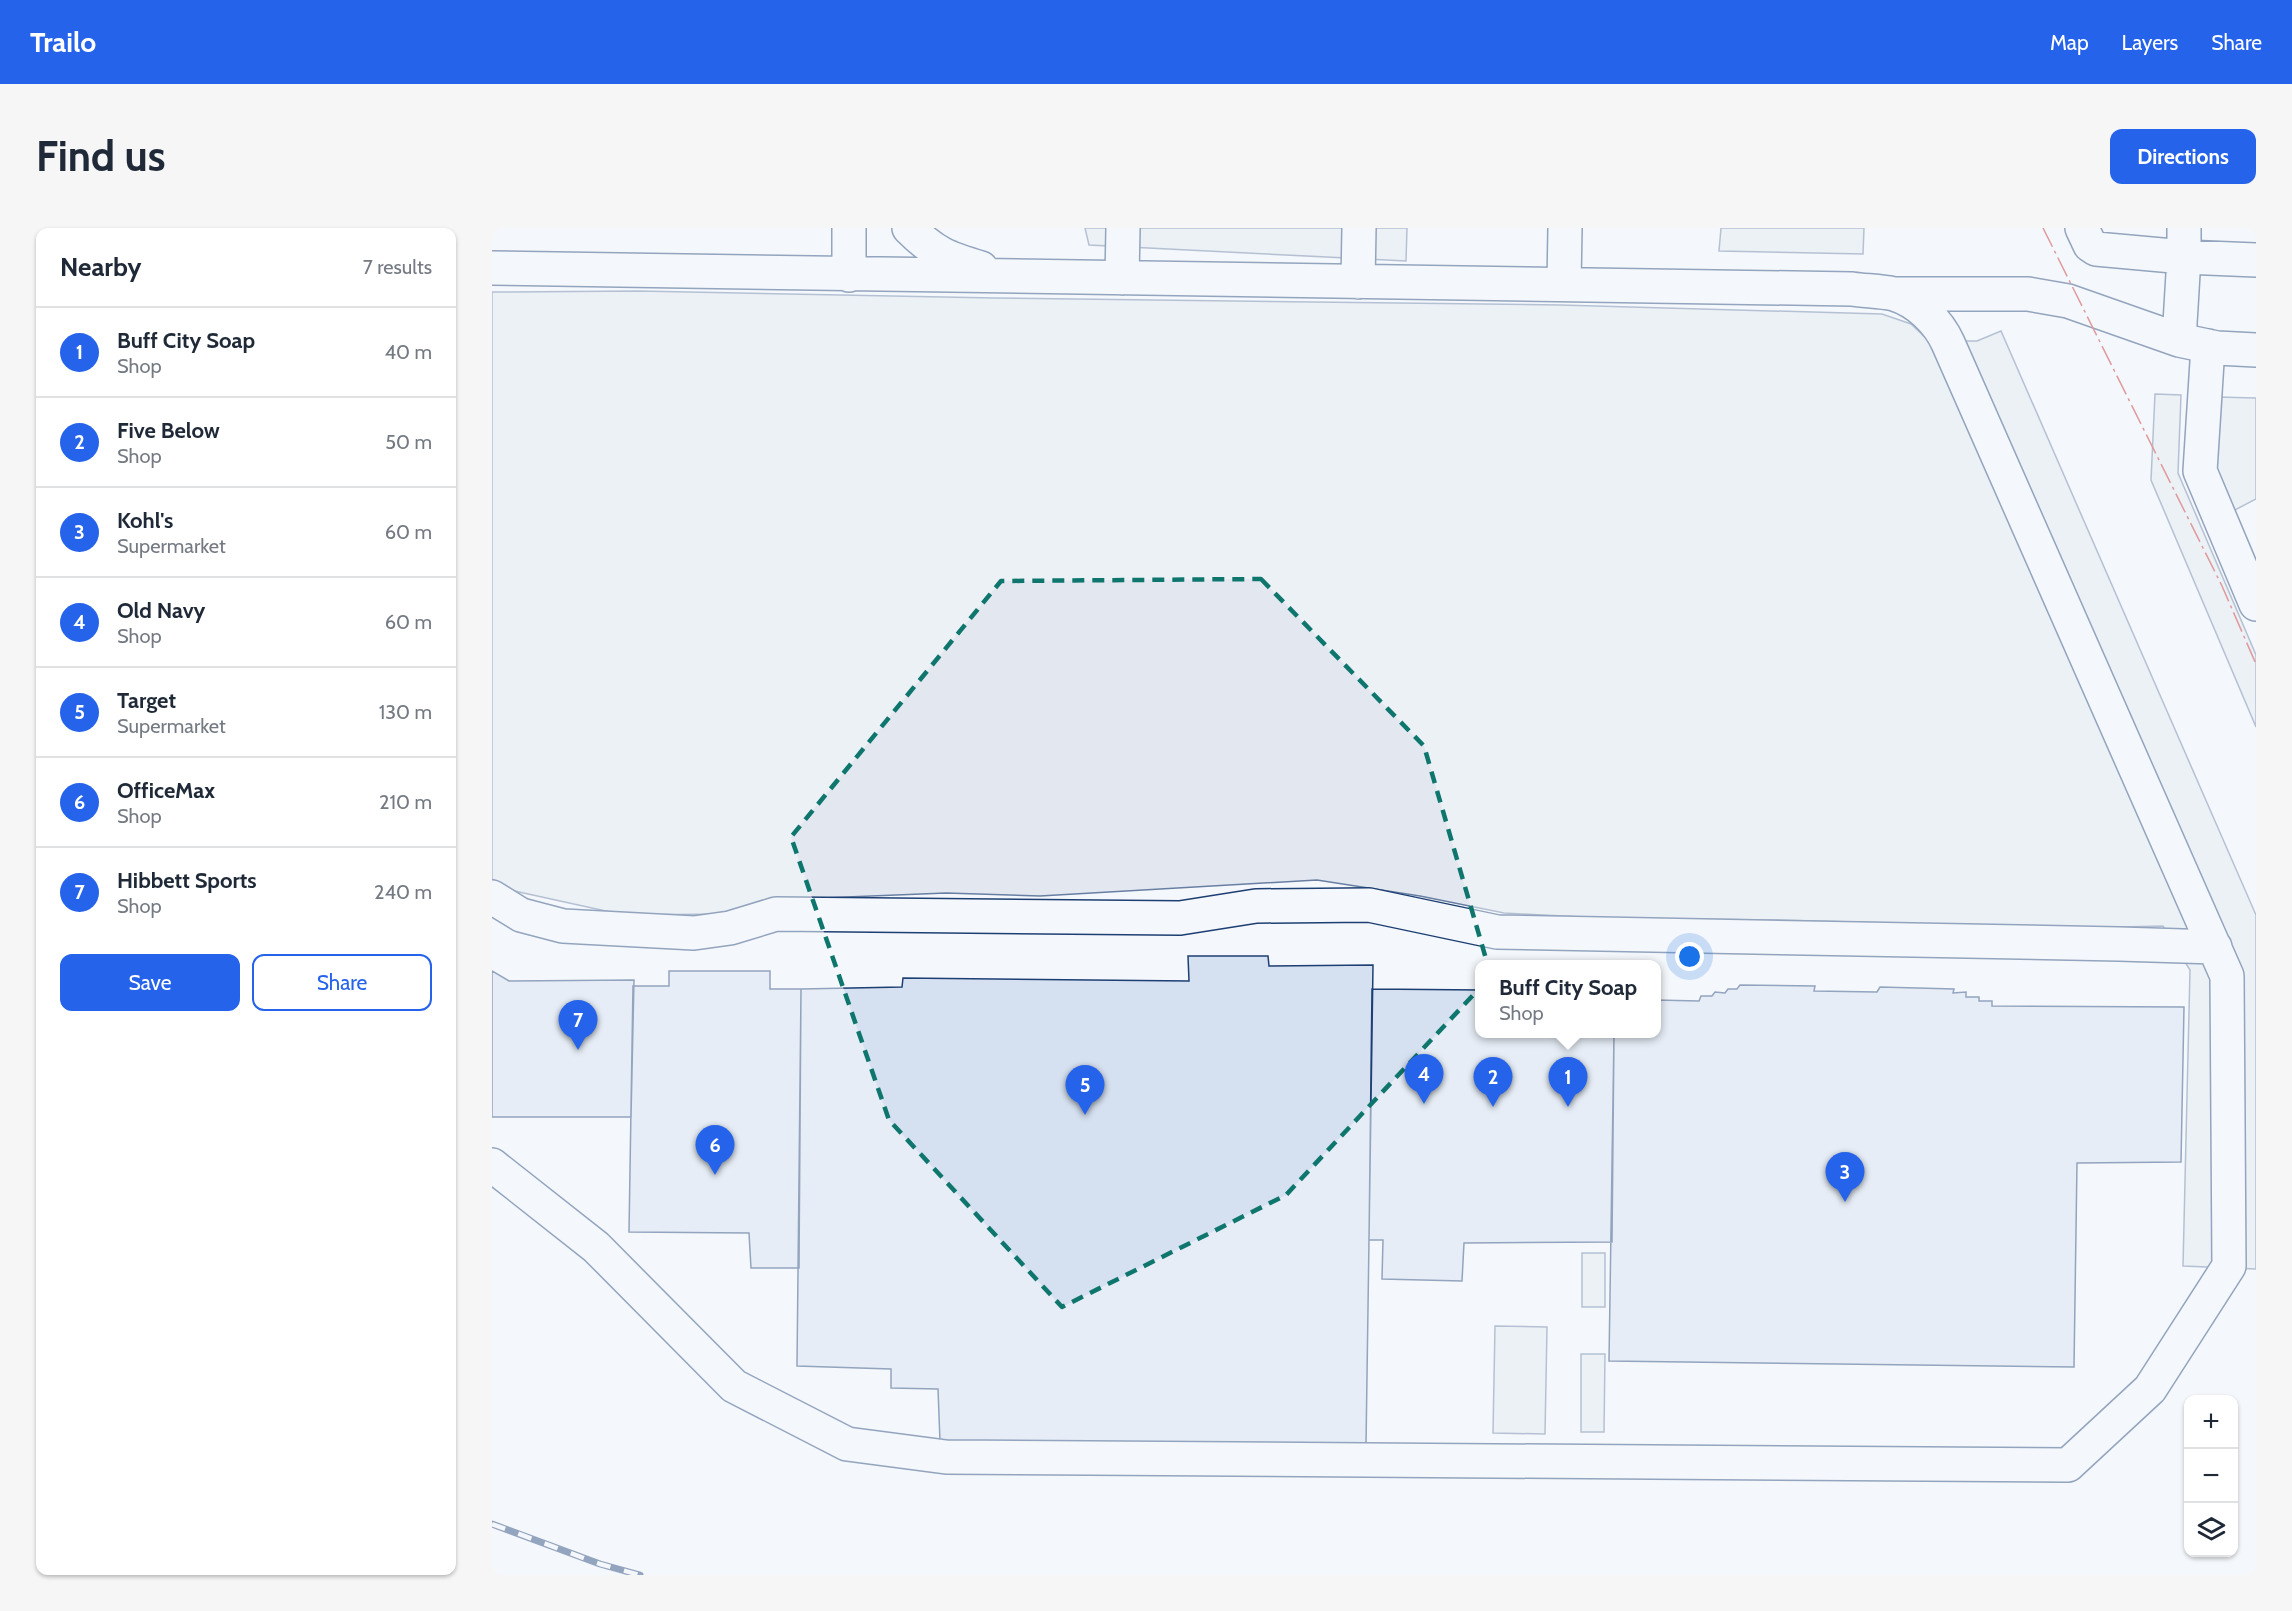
<!DOCTYPE html>
<meta charset="utf-8">
<style>
:root{--surface:#fff;--page:#f6f6f7;--text:#1f2937;--muted:#747a83;--line:#e0e1e3;--accent:#2563eb}
body{margin:0;font-family:Cabin,sans-serif;background:var(--page);color:var(--text)}
.controls{position:absolute;right:18px;bottom:18px;display:grid;overflow:hidden;border-radius:12px;box-shadow:0 2px 4px #0004}
.controls button{width:54px;height:54px;display:grid;place-items:center;padding:0;border:0;border-bottom:2px solid var(--line);background:var(--surface);color:var(--text);font:30px sans-serif}
.you{position:absolute;left:1198px;top:729px;width:21px;height:21px;margin:-15px;border:4px solid #fff;border-radius:50%;background:#1a73e8;box-shadow:0 0 0 9px #1a73e833}
.badge{display:grid;place-items:center;width:39px;height:39px;border-radius:50%;background:var(--accent);color:#fff;font-size:20px;font-weight:700}
.pin{position:absolute;translate:-50% -50px;filter:drop-shadow(0 2px 3px #0008)}
.pin::after{content:'';position:absolute;top:32px;width:21px;height:18px;background:inherit;clip-path:polygon(0 0,100% 0,50% 100%)}
.popup{position:absolute;left:983px;top:732px;width:186px;height:78px;box-sizing:border-box;display:grid;place-content:center;border-radius:12px;background:var(--surface);filter:drop-shadow(0 2px 4px #0005);font-size:20px;white-space:nowrap;color:var(--muted)}
.popup b{font-size:22px;color:var(--text)}
.popup::after{content:'';position:absolute;left:50%;top:100%;margin-left:-12px;border:12px solid transparent;border-top-color:var(--surface)}
.list{margin:0;padding:0;list-style:none}
h2{display:flex;justify-content:space-between;align-items:center;height:78px;margin:0;padding:0 24px;font-size:26px}
h2 small{font-size:20px;font-weight:400;color:var(--muted)}
.list li{display:grid;grid-template-columns:39px 1fr auto;gap:18px;align-items:center;box-sizing:border-box;height:90px;padding:0 24px;border-top:2px solid var(--line)}
.list b{display:block;font-size:22px;white-space:nowrap}
.list p{margin:0;font-size:20px;white-space:nowrap;color:var(--muted)}
.list em{font-size:20px;font-style:normal;color:var(--muted)}
.actions{display:flex;gap:12px;padding:18px 24px}
.actions a{flex:1;padding:14px 0;border:2px solid var(--accent);border-radius:12px;text-align:center;font-size:21px;color:var(--accent)}
.actions .main{background:var(--accent);color:#fff}
.icon{flex:none;width:33px;height:33px;fill:none;stroke:currentColor;stroke-width:2;stroke-linecap:round;stroke-linejoin:round}
.map{position:relative;flex:none;width:1764px;height:1347px;overflow:hidden;border-radius:12px}
header{display:flex;align-items:center;gap:36px;box-sizing:border-box;height:84px;padding:0 30px;background:var(--accent);color:#fff}
header strong{font-size:28px}
nav{display:flex;gap:33px;margin-inline-start:auto;font-size:21px}
.intro{display:flex;align-items:center;justify-content:space-between;box-sizing:border-box;height:144px;padding:0 36px}
h1{margin:0;font-size:42px}
.button{padding:15px 27px;border-radius:12px;background:var(--accent);color:#fff;font-size:21px;font-weight:700}
main{display:flex;gap:36px;padding:0 36px}
aside{flex:1;background:var(--surface);border-radius:12px;box-shadow:0 2px 4px #0004}
.map>svg:first-child{display:block}
.parking{fill:#e3e8f0;stroke:#687fa3;stroke-width:1.5}
.building{fill:#d5e0f0;stroke:#1d3f73;stroke-width:1.5}
.lines{fill:none;stroke-linecap:round;stroke-linejoin:round}
.minor-casing{stroke:#1d3f73;stroke-width:36}
.minor{stroke:#f4f7fb;stroke-width:33}
.rail-casing{stroke:#1d3f73;stroke-width:7}
.rail{stroke:#f4f7fb;stroke-width:4.5;stroke-dasharray:14;stroke-linecap:butt}
.power{stroke:#c62828;stroke-width:1.5;stroke-dasharray:21 4.5 3 4.5;stroke-linecap:butt}
.marked{fill:none;stroke:#0f766e;stroke-width:4.5;stroke-dasharray:12 8;stroke-linejoin:round}
</style>
<header>
<strong>Trailo</strong>
<nav><a>Map</a><a>Layers</a><a>Share</a></nav>
</header>
<div class="intro"><h1>Find us</h1><a class="button">Directions</a></div>
<main>
<aside>
<h2>Nearby<small>7 results</small></h2>
<ul class="list">
<li><span class="badge">1</span><div><b>Buff City Soap</b><p>Shop</p></div><em>40 m</em></li>
<li><span class="badge">2</span><div><b>Five Below</b><p>Shop</p></div><em>50 m</em></li>
<li><span class="badge">3</span><div><b>Kohl's</b><p>Supermarket</p></div><em>60 m</em></li>
<li><span class="badge">4</span><div><b>Old Navy</b><p>Shop</p></div><em>60 m</em></li>
<li><span class="badge">5</span><div><b>Target</b><p>Supermarket</p></div><em>130 m</em></li>
<li><span class="badge">6</span><div><b>OfficeMax</b><p>Shop</p></div><em>210 m</em></li>
<li><span class="badge">7</span><div><b>Hibbett Sports</b><p>Shop</p></div><em>240 m</em></li>
</ul>
<div class="actions"><a class="main">Save</a><a>Share</a></div>
</aside>
<div class="map">
<svg width="1764" height="1347" viewBox="0 0 1764 1347">
<rect width="100%" height="100%" fill="#f4f7fb"/>
<path class="parking" d="M593 0H915L914 33 597 17Z
M1229 0H1372L1371 26 1227 23Z
M146 63 503 70 1068 77 1390 86 1419 96 1437 113H1485L1509 103 1764 687V1041L1691 1038 1698 742 1671 698 1585 700 1284 692 1109 690 1012 685 928 668 825 652 548 668 454 665 280 672 229 686 132 687 18 662 0 651V64Z
M1663 166 1689 167 1686 245 1764 427V499L1659 252Z
M1725 169 1764 170V271L1739 284 1718 235Z
M1090 1025H1113V1079H1090Z
M1003 1098 1055 1099 1053 1206 1001 1205Z
M1089 1126H1113L1112 1204H1089Z"/>
<path class="building" d="M696 728H776L777 738 881 737 874 1217 448 1213 446 1161 399 1160V1141L305 1138 309 761 410 759 411 750 697 753Z
M0 743 17 753 142 752 139 889H0Z
M177 743H278V761H309L307 1040H259L257 1005 137 1004 141 758H177Z
M1248 757 1323 758 1322 763 1385 764 1388 759 1462 761 1461 765 1474 764V769H1487V773H1500V778L1692 779 1689 934 1585 935 1582 1139 1117 1133 1122 806H1164V772L1207 773 1209 768H1220L1223 764 1233 765 1236 761H1245Z
M880 761 988 762V806H1122L1120 1014 972 1015 970 1053 890 1051 891 1012H877Z"/>
<g class="lines">
<g class="minor-casing">
<path id="minor" d="M417 0C442 25 455 30 489 40
M1590 0 1598 17 1604 21 1692 29 1687 112
M1692 0V29L1764 32
M0 40 1360 61C1373 63 1389 63 1402 66 1425 73 1446 93 1456 115L1735 748 1737 1038 1658 1161 1576 1237 454 1229 355 1216 242 1158 104 1019 0 937
M357 47V0
M630 50 631 0
M866 54 867 0
M1072 56 1073 0
M1402 66H1536L1576 73 1687 112 1725 120 1764 122
M1716 118 1708 243 1764 376
M0 669 29 687 71 698 202 705 238 700 284 686 688 690 764 678 877 677 1005 704 1627 716 1723 719"/>
</g>
<use href="#minor" class="minor"/>
<g class="rail-casing">
<path id="rail" d="M0 1296 108 1336 148 1347"/>
</g>
<use href="#rail" class="rail"/>
<path class="power" d="M1551 0 1730 358 1764 436"/>
</g>
<path d="M0 0H1764V1347H0ZM769 351 932 518 999 748 794 967 570 1079 397 892 299 609 509 353Z" fill="#f4f7fb" fill-opacity=".55" fill-rule="evenodd"/>
<path class="marked" d="M769 351 932 518 999 748 794 967 570 1079 397 892 299 609 509 353Z"/>
</svg>
<div class="controls">
<button>+</button>
<button>−</button>
<button><svg class="icon" aria-label="layers" viewBox="0 0 24 24"><path d="M12 4l9 5-9 5-9-5zM3 14l9 5 9-5"/></svg></button>
</div>
<div class="you"></div>
<div class="pin badge" style="left:1076px;top:879px">1</div>
<div class="popup"><b>Buff City Soap</b>Shop</div>
<div class="pin badge" style="left:1001px;top:879px">2</div>
<div class="pin badge" style="left:1353px;top:974px">3</div>
<div class="pin badge" style="left:932px;top:876px">4</div>
<div class="pin badge" style="left:593px;top:887px">5</div>
<div class="pin badge" style="left:223px;top:947px">6</div>
<div class="pin badge" style="left:86px;top:822px">7</div>
</div>
</main>
